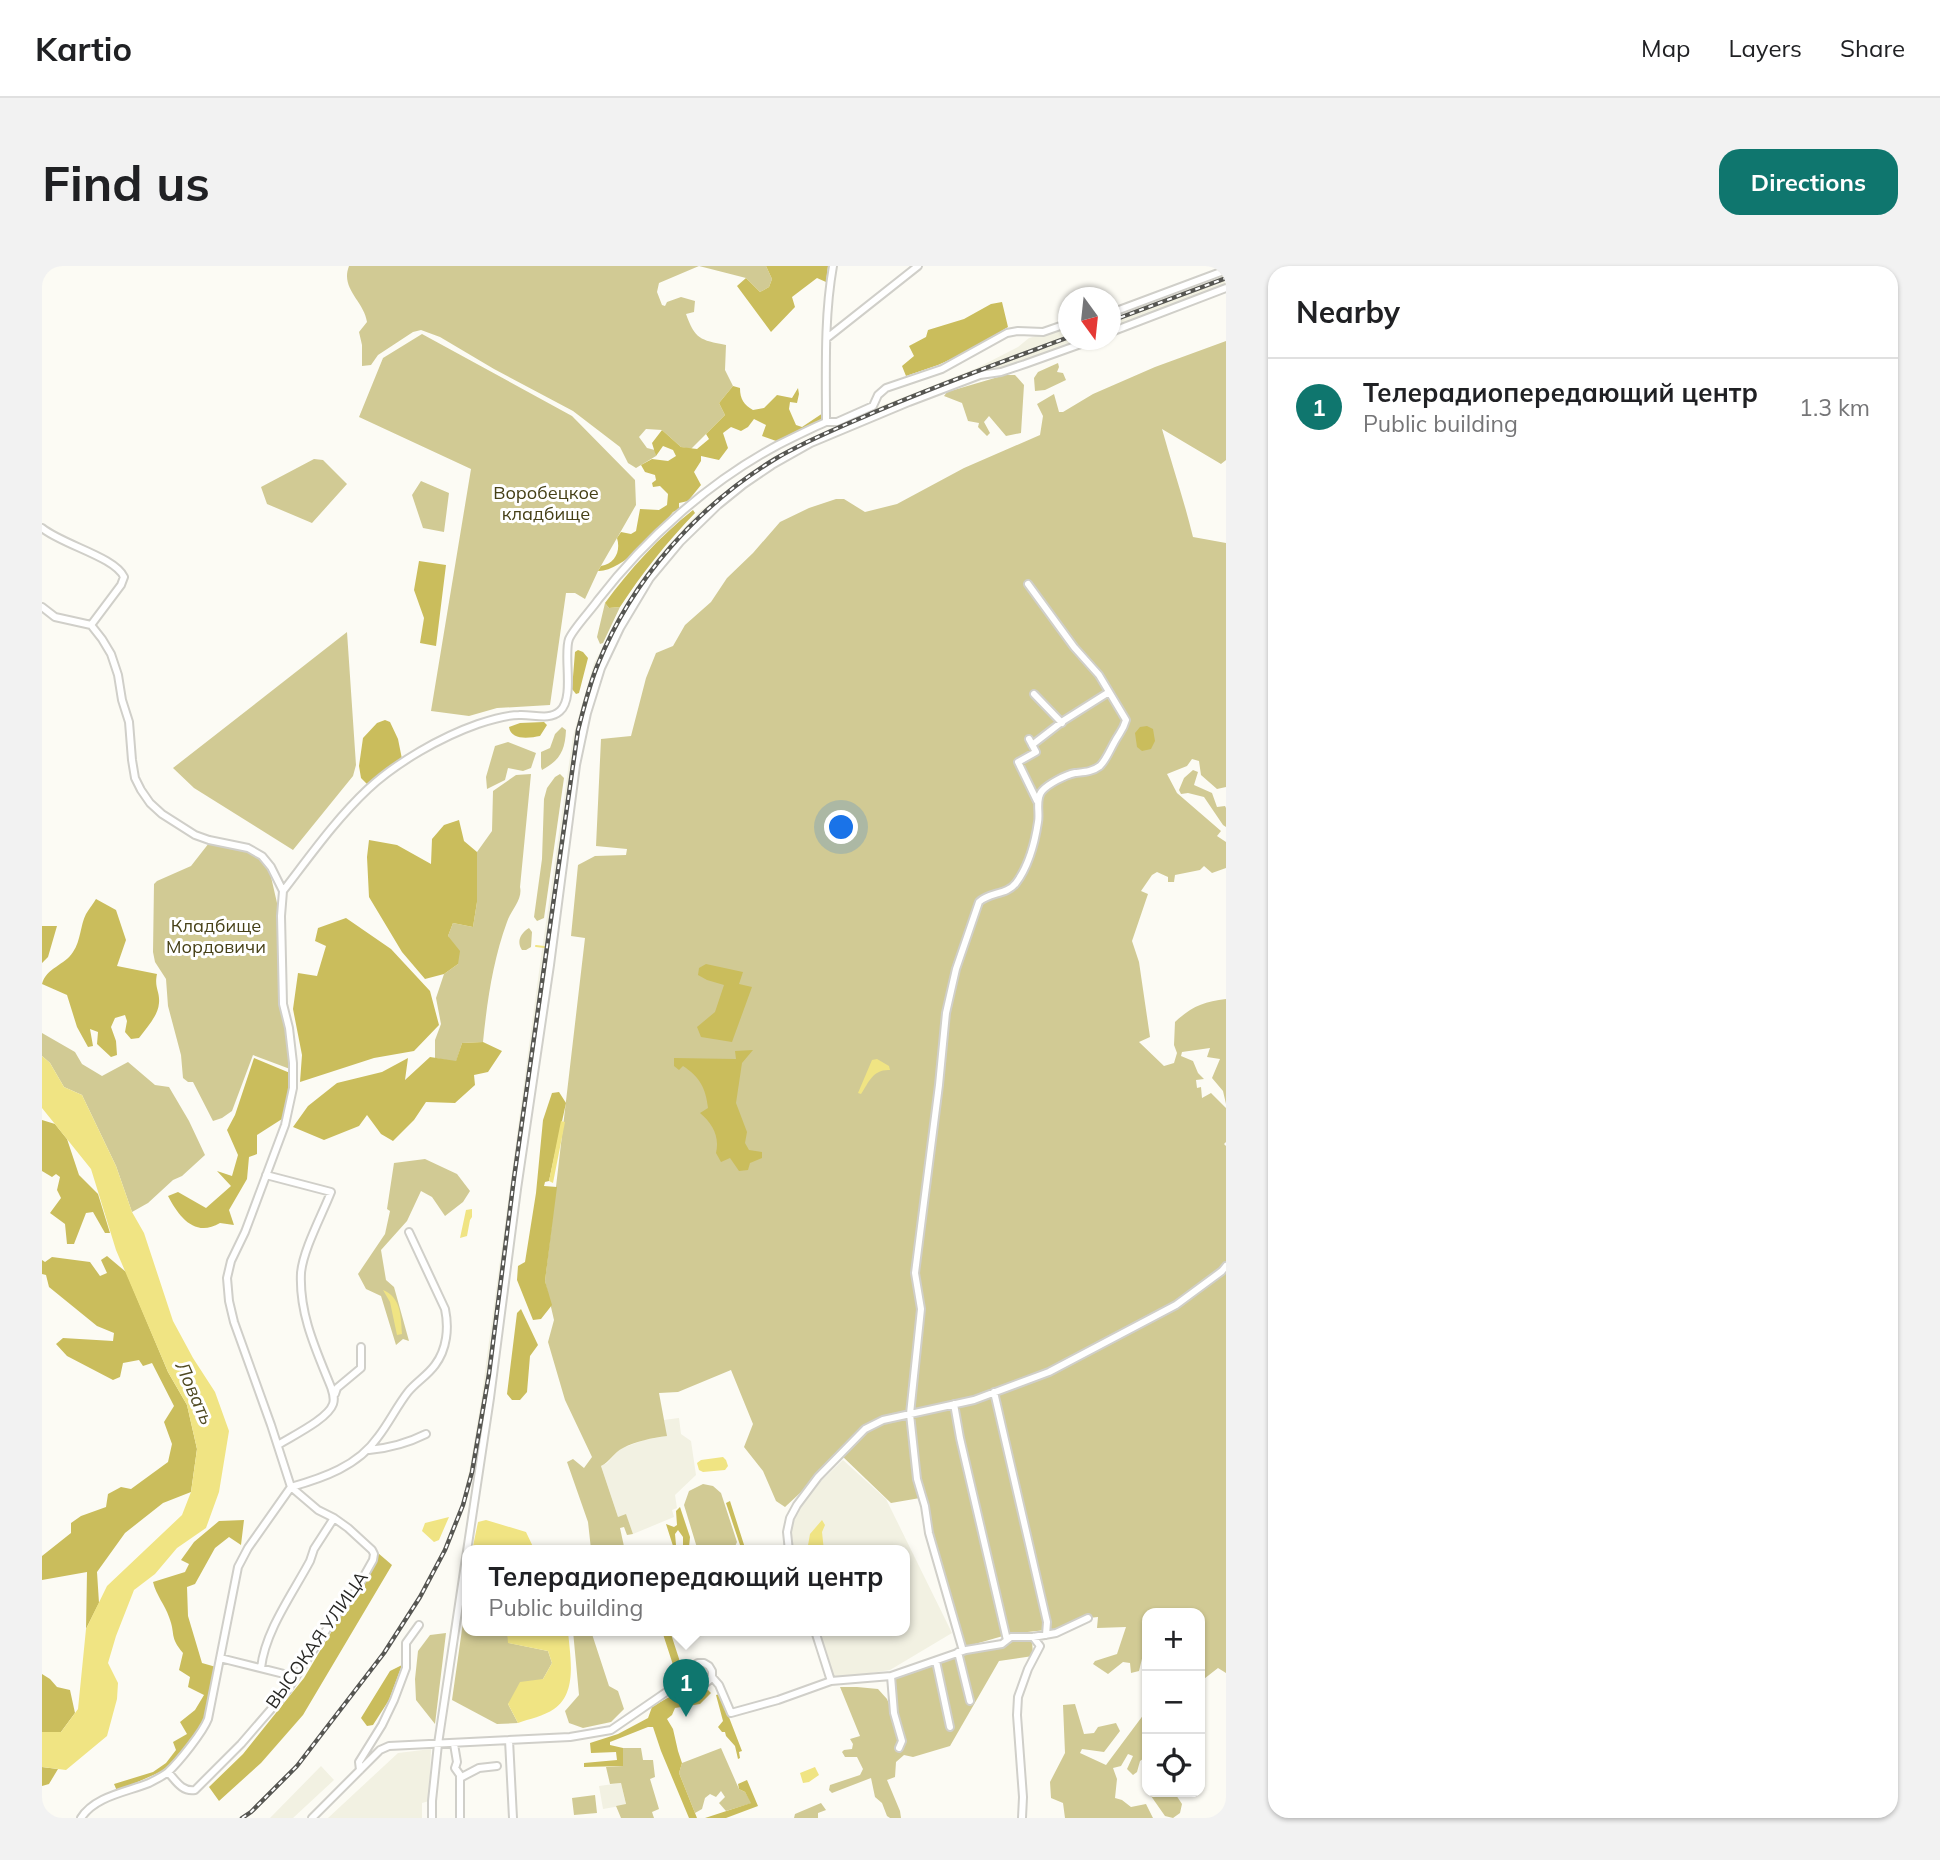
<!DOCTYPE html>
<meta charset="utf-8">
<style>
:root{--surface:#fff;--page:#f2f2f2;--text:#202124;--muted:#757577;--line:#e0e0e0;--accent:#0f766e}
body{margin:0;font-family:Mulish,sans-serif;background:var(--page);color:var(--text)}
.controls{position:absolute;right:21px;bottom:21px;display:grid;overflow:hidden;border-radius:14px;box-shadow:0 2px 5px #0004}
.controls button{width:63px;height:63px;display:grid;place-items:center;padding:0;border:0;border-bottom:2px solid var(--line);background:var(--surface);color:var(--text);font:35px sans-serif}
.compass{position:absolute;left:1016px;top:21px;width:63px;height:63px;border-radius:50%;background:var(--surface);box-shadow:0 2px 5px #0004;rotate:165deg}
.you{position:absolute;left:800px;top:562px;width:24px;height:24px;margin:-18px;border:5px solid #fff;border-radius:50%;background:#1a73e8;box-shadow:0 0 0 10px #1a73e833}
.badge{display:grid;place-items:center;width:46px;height:46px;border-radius:50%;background:var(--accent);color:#fff;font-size:23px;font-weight:700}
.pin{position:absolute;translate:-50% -58px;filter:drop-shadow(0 2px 4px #0008)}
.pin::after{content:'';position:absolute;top:37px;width:24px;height:21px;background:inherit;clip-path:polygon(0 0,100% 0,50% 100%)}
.popup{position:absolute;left:420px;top:1279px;width:448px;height:91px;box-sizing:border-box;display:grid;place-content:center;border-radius:14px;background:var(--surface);filter:drop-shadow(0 2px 5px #0005);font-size:23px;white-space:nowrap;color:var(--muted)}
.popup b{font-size:26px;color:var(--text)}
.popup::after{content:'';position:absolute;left:50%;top:100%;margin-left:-14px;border:14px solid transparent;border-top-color:var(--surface)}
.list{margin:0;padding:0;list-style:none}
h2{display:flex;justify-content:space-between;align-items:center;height:91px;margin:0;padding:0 28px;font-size:30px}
h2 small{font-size:23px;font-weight:400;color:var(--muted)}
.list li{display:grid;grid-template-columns:46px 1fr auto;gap:21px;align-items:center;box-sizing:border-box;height:98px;padding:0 28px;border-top:2px solid var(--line)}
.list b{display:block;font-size:26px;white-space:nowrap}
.list p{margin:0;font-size:23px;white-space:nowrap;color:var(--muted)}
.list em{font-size:23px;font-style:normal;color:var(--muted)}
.icon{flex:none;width:38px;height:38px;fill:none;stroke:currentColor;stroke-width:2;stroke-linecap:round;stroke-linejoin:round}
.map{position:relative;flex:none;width:1184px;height:1552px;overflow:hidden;border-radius:21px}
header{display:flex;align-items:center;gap:42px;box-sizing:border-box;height:98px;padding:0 35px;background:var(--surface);border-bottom:2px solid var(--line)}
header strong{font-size:33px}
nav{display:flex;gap:38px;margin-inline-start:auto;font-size:24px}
.intro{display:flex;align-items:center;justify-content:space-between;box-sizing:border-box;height:168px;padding:0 42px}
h1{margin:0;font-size:49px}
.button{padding:18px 32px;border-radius:21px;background:var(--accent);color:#fff;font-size:24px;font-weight:700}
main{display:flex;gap:42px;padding:0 42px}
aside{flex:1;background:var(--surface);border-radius:21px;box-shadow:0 2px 5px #0004}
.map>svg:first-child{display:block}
.built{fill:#f2f1e2}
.green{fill:#d1ca94}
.forest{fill:#cabd5c}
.water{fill:#f0e483}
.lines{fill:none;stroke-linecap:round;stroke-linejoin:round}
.stream{stroke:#f0e483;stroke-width:2}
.minor-casing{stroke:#d0cfc9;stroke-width:10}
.minor{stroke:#fff;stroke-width:6}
.rail-casing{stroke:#565652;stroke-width:4.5}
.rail{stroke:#fff;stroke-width:2;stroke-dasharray:5;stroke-linecap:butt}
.labels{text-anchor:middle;stroke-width:6;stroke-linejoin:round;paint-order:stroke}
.park-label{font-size:18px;fill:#464017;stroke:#fff}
.street-label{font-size:18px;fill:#282825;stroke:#fff}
.water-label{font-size:19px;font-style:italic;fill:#504a22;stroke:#fff}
</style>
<header>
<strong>Kartio</strong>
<nav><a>Map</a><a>Layers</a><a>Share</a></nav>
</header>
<div class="intro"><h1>Find us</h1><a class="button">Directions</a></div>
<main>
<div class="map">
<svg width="1184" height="1552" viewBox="0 0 1184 1552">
<rect width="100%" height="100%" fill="#fcfbf4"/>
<path class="built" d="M1184 7V24L1069 69V49Z
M1026 61 1027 74H1057L988 98 937 108 788 168 701 216 624 290 558 399 538 464 459 1021 444 1144 437 1184 423 1240 410 1273 389 1314 386 1313 406 1273 419 1240 427 1206 439 1135 499 691 531 470 552 397 594 322 616 291 658 245 731 191 839 140 935 102 976 81 987 72Z
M637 1152 639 1168 649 1175 654 1209 633 1229 635 1242 630 1244 632 1251 591 1268 584 1249 576 1251 559 1200 565 1197 578 1183 602 1174 624 1170 622 1154Z
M801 1194 844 1233 910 1367 848 1404 797 1412 792 1411 789 1405 776 1365H863V1285H751L748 1271 749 1262 755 1246 772 1222Z
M389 1483 387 1535 380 1537V1552H286L356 1487Z
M279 1500 292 1514 251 1552H228Z
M579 1517 584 1539 561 1543 557 1520Z"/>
<path class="green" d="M307 0H724L730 13 727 21 718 26 704 12 657 0 617 17 615 26 620 39 623 40 625 36 639 31 653 35 652 46 644 48C653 73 658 74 684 79L683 104 691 120 677 137 683 149 649 183 639 181 620 164 604 163 597 171 605 182 613 184 614 190 594 202 586 197 578 181 531 145 452 103 398 71 379 64 371 66 336 89 329 99 320 100V79L317 66 325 56C322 35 298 23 307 0Z
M380 68 530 150 593 214 594 239 556 305 543 333 533 327H524L508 439 455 442 427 450 389 445 429 203 317 151 341 92Z
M1184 75V194L1179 198 1120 163C1130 199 1142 234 1151 271L1184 277V521L1175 523 1159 509 1157 495 1150 493 1145 500 1125 508 1135 527 1179 565 1175 570 1184 576V602L1170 607 1162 600 1158 604 1133 609 1132 616H1126V611L1115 606 1110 609 1099 625 1106 628 1090 675 1097 696 1108 771 1097 776 1122 800 1132 797 1135 787 1132 779 1133 756C1150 740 1162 736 1184 733V838L1181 825 1170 812 1178 793 1165 791 1168 782 1140 786 1139 790 1151 795 1156 807 1162 813 1154 814 1155 822 1159 821 1160 832 1169 827 1184 842V876L1182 878 1184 880V1407L1176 1402 1158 1416V1347H1105V1372L1097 1405 1089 1407 1088 1397 1081 1396 1066 1408 1051 1398 1053 1395 1075 1388 1084 1361 1055 1362 1056 1351 1037 1353 1013 1363 968 1368 919 1382 878 1232 849 1237 799 1189 743 1241 734 1235 721 1205 702 1181 711 1158 689 1104 636 1126 617 1127 625 1170C610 1172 594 1175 581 1182 572 1186 568 1196 559 1200L576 1251 584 1248 591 1268 585 1269 582 1261 578 1262 583 1285H554L549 1283 546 1256 525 1196 531 1193 542 1202 550 1191 523 1134 506 1076 512 1054 503 1015 543 672 529 670 536 599 553 590 584 589 585 583 554 580 559 473 589 470 604 412 614 387 631 380 643 359 669 336 685 312 711 287 738 256 767 242 794 233H802L823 246 855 238 922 202 998 169 1001 150 995 138 1012 128 1017 146H1021L1051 128 1113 101Z
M1016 97 1017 101 1015 106 1021 107 1024 114 1003 124 993 125 992 112 996 106Z
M963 109H973L982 119 979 167 964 170 947 150 942 156 948 167 945 170 936 161 937 157 926 155 920 137 902 130 905 126Z
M272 193 281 194 305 218 270 257 225 238 219 221Z
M379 215 407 227 402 266 381 262 370 229Z
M563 337 567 342 578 341 561 377 558 378 555 371Z
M305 366 314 499 311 510 251 584 152 522 131 502Z
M520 461 524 464C523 485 518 494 500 504L499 501V486L508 482 513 468Z
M466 476 494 487 489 502 481 505 466 502 463 514 445 523 444 511 453 480Z
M1151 504 1156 506 1152 519 1170 527 1175 541 1183 540 1184 542V561L1181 559 1162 531 1146 527 1139 528 1137 524 1142 512Z
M489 508 478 621C481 633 469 644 465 656 451 694 445 736 441 776L420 777 414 796 393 792V774L399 758 394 732 402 708 416 698 406 670 411 657 431 661 435 636V586L450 565 451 525 474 509Z
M518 508 522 512 502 652 495 655 492 651 500 593 502 533 505 522 513 511Z
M167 577 204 584 217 592 227 602 235 637 237 736 243 756 249 796 248 803 211 789 190 845 180 852 171 855 151 816H146L141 812 139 789 126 740 124 713 113 696 111 686 112 618 115 615 149 600Z
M487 662 490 666 489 681 484 684H480C474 675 479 667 487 662Z
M0 767 33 786 40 798 60 810 86 796 113 819 127 821 147 855 163 889 140 910 131 914 106 937 90 946 74 900 40 829 22 821 8 797 0 790Z
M383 893 415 908 428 925 421 936 403 950 390 931 379 925 365 955 339 984 344 1014 352 1021 367 1075 361 1073 354 1079 339 1030 324 1023 316 1008 343 968 348 945 345 943 352 897Z
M661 1218 671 1220 679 1227 695 1276 691 1285H656L642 1239 647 1225Z
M425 1328V1365H465L467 1377 506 1385 510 1397 501 1413 466 1438 476 1457 455 1458 410 1434Z
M531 1365H549L567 1420 576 1425 582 1443 569 1456 541 1462 527 1457 523 1445 537 1429Z
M404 1367 393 1458 374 1434 373 1413 376 1385 388 1369Z
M990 1373 991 1390 957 1395 908 1480 871 1491 862 1489 854 1496 853 1511 845 1514 858 1545 859 1552H848L845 1550 840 1537 833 1531 829 1512 790 1527 787 1524 788 1519 818 1509 821 1503 815 1491H803L800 1486 802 1484 810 1483 811 1478 808 1473 818 1470 798 1421H815L836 1423 845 1433 847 1438H854L853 1412 926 1385 959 1381 971 1375Z
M1033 1438 1042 1468 1052 1467 1056 1461 1074 1457 1078 1465 1062 1486 1040 1483 1038 1487 1064 1499 1105 1444V1490L1098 1495 1095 1506 1091 1509 1085 1503 1091 1490 1086 1488 1079 1500 1071 1502 1075 1513 1073 1532 1080 1534 1089 1541 1104 1538 1111 1552H1023L1021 1537 1009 1532 1008 1516 1023 1487 1021 1439Z
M581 1482H599L601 1494H611L613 1511 608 1513 617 1543 610 1546 612 1552H579L574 1540 584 1538 579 1517 568 1518 564 1501 581 1500Z
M679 1482 697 1523 703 1526 710 1537 684 1545 677 1537 683 1531 679 1525 674 1531 668 1528 663 1532 660 1543 653 1547 637 1507 640 1497Z
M1109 1526H1132L1140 1538 1138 1547 1131 1552 1123 1550 1109 1530Z
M553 1529 555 1547 532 1549 530 1532Z
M779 1537 784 1544 776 1547V1552H752L753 1548Z"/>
<path class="forest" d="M724 0H786L784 16 775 12 750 31 753 41 729 66 695 20 704 12 718 26 727 21 730 13Z
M960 36 966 61 927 85 896 99 864 110 860 100 872 90 867 80 884 71 886 64 922 53 949 38Z
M691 120 698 122C698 133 702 139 711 144L722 142 735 129 750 132 756 122 757 128 755 137 748 136 747 143 754 159 760 161 781 147V154L737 176 720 170 724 159 712 153 706 161 699 165 689 161 681 167 686 182 677 194 659 190V195L652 206 659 219 646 235 637 237V243L631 246C617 264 580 306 556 305L559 300C573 298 579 285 575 272L579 266 589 268 594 265 598 243 617 244 625 239 626 228 618 220 611 221 610 217 614 214 613 209 603 206 599 199 610 193 626 195 634 190 631 184 621 180 614 190 610 177 620 164 639 181 655 183 667 173 664 168 683 149 677 137Z
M651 244 653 247C625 276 600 307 578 341L567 342 563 337C588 303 617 271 651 244Z
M377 295 404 299 394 380 378 377 382 352 372 324Z
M536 384 541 386 546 392 537 427 534 428 530 423 533 386Z
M343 454 348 456 356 473 360 493 326 519 319 512 317 500 321 472 335 457Z
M502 456 505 459 498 470C488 472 469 475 467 461L478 457Z
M1105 460 1111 463 1113 475 1109 483 1100 485 1095 481 1093 467 1098 461Z
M417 554 422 575 435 586V636L431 661 411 657 406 670 418 685 416 698 402 708 383 713 360 686 327 631 325 591 327 574 355 579 389 598 390 573 402 559Z
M54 633 74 644 84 674 75 700 115 708C112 722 118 725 117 737 116 750 105 761 97 772L89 773 83 766 85 755 83 749 73 752 69 761 74 775 75 789 69 791 55 778 56 766 48 763 51 780 46 781 35 761 25 729 0 718C4 702 23 699 31 686 39 674 38 660 44 648 47 643 51 638 54 633Z
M304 652 349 683 388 725 397 759 372 785 332 792 258 816 260 789 251 743 256 707 275 710 284 680 273 675 276 662Z
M0 660H15L6 691 0 697Z
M664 698 701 706 697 718 710 721 690 776 659 771 655 761 673 746 682 719 665 714 656 709 657 702Z
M441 776 460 785 446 806 432 809 433 819 413 837 384 836 372 854 351 875 339 868 325 849 317 860 282 874 251 861 266 840 295 817 340 806 366 792 363 814 388 791 414 795 420 777Z
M711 784 700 797 694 837 705 866 703 877 707 884 720 886V892L708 897 706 904 697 905 688 892 679 896 674 887C678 870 670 857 658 847L666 842C664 823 658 811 641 800L637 804 632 800V792L694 793 693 785Z
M212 792 248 807V820L240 853 215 869V888L207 891 205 913 187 944 192 959 178 957C153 972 137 951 126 930L136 926 164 942 189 920 175 905 190 910 196 889 185 864 193 849Z
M517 826 524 837 507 915 503 916 502 920 515 921 503 1015 510 1039 499 1053 491 1054 475 1014 476 1000 483 996 494 927 501 854 510 827Z
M0 854 13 858 25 873 37 909 56 928 68 967H63L51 946 44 947 32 978H25L23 958 8 947 19 932 15 924 18 911 14 908 10 911 0 905Z
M65 990 84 1006 126 1106 145 1139 155 1183 149 1226 121 1237 83 1267 55 1306 57 1337 44 1363 45 1306 0 1314V1290L29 1267V1257L39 1250 64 1241 66 1228 79 1221 89 1223 126 1196 130 1178 122 1156 132 1140 110 1097 101 1100 97 1094 81 1097 78 1111 71 1114 25 1090 14 1078 21 1072 71 1075 72 1067 55 1060 7 1021 4 1009 0 1008V994L3 996 10 991 48 996 58 1010 65 1007 59 994Z
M479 1043 496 1079 488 1090 485 1126 478 1134H470L465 1128 475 1047Z
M688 1235 704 1285H700L684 1237Z
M638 1241 648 1271 647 1281 644 1282 641 1279V1271L636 1264 633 1268 634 1279 631 1280 624 1258 632 1261 635 1259 634 1245Z
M202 1254 199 1279 187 1271 173 1282 153 1318 145 1321 146 1350 160 1397 174 1401 164 1451 160 1461 125 1503 75 1525 72 1518 111 1506 124 1497 134 1484 131 1476 145 1468 138 1456 153 1444 162 1429 146 1421 148 1411 137 1404 141 1387C127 1370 134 1369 127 1351 123 1339 114 1329 111 1316L143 1306 147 1298 139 1294 152 1276 177 1255Z
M336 1287 350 1299 261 1449 219 1497 177 1535 167 1521 201 1488 262 1412Z
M620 1365H628L640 1402 633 1405Z
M360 1399 347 1434 331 1459 325 1460 319 1452 348 1405Z
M0 1408 8 1413 15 1421 28 1424 33 1447 19 1466H0Z
M666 1424 669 1427 658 1438 633 1442 630 1449 625 1453 631 1463 636 1485 640 1497 637 1507 655 1552H647L619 1485 611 1461H606L568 1476V1479L581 1482V1500L542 1501V1497L575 1494 574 1486 549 1487 548 1477 576 1468 606 1452 610 1441C623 1434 636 1422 651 1429Z
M678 1428 700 1485 697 1486 698 1492 696 1493 693 1480 684 1470 683 1466H680L676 1461 681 1455 674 1429Z
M0 1501 16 1503 7 1518 0 1520Z
M705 1514 716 1540 684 1552H663L709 1537 703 1526 697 1523 696 1518Z"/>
<path class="water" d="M0 790 8 797 22 821 40 829 74 900 90 946 102 967 131 1055 151 1092 173 1126 187 1165 177 1226 164 1262 135 1282 113 1308 92 1324 74 1370 66 1397 76 1417 75 1433 65 1470 24 1504 0 1501V1466H19L36 1443 44 1363 65 1320 140 1249 149 1226 155 1183 145 1139 126 1106 74 984 49 903 0 842Z
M835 793 847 800 848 804C831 803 827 816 819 828L816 827 830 794Z
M519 855 523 856 511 917 507 915Z
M430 943V951L428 954 425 970 418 972 424 944Z
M341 1024C359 1031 359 1051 360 1068L355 1069 348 1036Z
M681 1191 684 1194 686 1200 683 1204 661 1206 657 1204 655 1197 659 1194Z
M407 1251 397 1274 392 1276 380 1265 383 1257Z
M444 1254 484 1266 493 1285H430L436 1256Z
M780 1254 783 1259 780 1266 782 1285H765L768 1268Z
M465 1365H526C528 1390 536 1427 512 1443 502 1450 487 1453 476 1457L466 1438 478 1416 501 1413 510 1397 506 1385 466 1377Z
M773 1501 777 1509 767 1516 761 1517 758 1507Z"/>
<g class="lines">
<path class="stream" d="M494 680 502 681"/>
<g class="minor-casing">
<path id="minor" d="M1069 47 1184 4
M1069 66 1184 22
M785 72 876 0
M784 156H795L831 140 836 129 844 122 900 103 965 67 976 65 1001 66 1027 57
M0 262C21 279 73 291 82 311L79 319 49 359
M0 341 13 351 49 359
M49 359 60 373 69 388 76 409 80 434 87 456 90 494 93 512 99 524 108 537 120 548 153 569 167 574 206 582 220 590 229 601 241 625 239 650 241 738 247 762 251 797V822L243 859 203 966 189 995 185 1012 187 1035 192 1056 229 1159 249 1221
M992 428 1020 457
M987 473 994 486 976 496 995 535
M990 479 1021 455 1067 426
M241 625C268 590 294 553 326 523 355 496 399 471 436 458 448 454 464 449 477 449 491 448 507 455 518 445 533 432 521 389 527 373 531 363 550 343 556 334 604 272 667 216 736 179 752 171 768 163 784 156 784 104 782 51 791 0
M224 909 289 926C280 949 261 984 259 1007 257 1048 274 1084 289 1121 291 1127 293 1132 291 1138 286 1153 250 1170 236 1179
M952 1126 1005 1356 1004 1369
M293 1128 295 1122 319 1102V1081
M912 1138 918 1172 965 1374
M327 1184C348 1182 364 1178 384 1168
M249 1221C281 1212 316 1200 336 1171 347 1157 355 1140 366 1126 374 1116 385 1110 393 1099 405 1083 407 1062 403 1043L367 966
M747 1285 745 1266 748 1252 755 1239 776 1211 823 1163 841 1154 932 1134 1007 1106 1134 1039 1180 1005 1184 1000
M773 1365 789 1415
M921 1385 887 1267 883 1240 875 1213 868 1148 879 1043 873 1007 897 819 904 747 914 703 937 636C947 626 965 629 974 617 986 601 993 576 996 556 998 547 993 533 1000 525 1006 518 1023 509 1033 507 1042 506 1050 506 1058 500 1064 494 1068 484 1072 477 1077 467 1081 465 1084 454L1057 409 1032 381 986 318
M916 1386 928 1435
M178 1392 254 1411
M894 1395 908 1461
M219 1402C223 1365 251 1327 268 1295L272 1283 292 1252
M849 1410 852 1447 860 1475 857 1482
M633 1420C646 1420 662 1423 670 1411
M467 1474 471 1552
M412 1478 415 1496 413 1502 418 1509V1552
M318 1504 317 1496 340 1459 352 1434 364 1402V1377L377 1359
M126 1506C134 1515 140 1526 153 1524L199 1478 244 1426 294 1349 313 1326 331 1294 332 1288 330 1284 306 1262 292 1252 276 1244 249 1221
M418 1512 437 1502 455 1500
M39 1552C53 1530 85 1526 107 1517 113 1514 121 1510 126 1506 137 1496 161 1466 166 1453L196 1301 206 1282 249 1221
M270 1552 338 1484 347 1480 528 1471 569 1464 633 1420 645 1404 656 1397H662L667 1400 670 1405V1411L677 1419 689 1447 736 1434 789 1415 849 1410 924 1384 960 1378 969 1371H991L1014 1367 1046 1352
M390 1552V1535L396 1478 448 1132 475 923 508 699 534 499 545 447 559 402 578 362 608 312 638 276 676 239 702 218 730 199 769 177 867 136 938 109 959 106 983 98 1050 74
M980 1552 981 1531 975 1449 976 1431 986 1403 998 1380 991 1371"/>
</g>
<use href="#minor" class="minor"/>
<g class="rail-casing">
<path id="rail" d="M1069 55 1184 12
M200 1552 209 1546 255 1500 342 1387 378 1331 403 1284 421 1239 430 1206 447 1108 472 912 536 464C542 442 547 419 556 398 590 313 656 240 733 193 760 177 791 164 819 152 887 122 957 97 1027 71"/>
</g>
<use href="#rail" class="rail"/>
</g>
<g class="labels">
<g class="park-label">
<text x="504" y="233">Воробецкое<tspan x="504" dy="21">кладбище</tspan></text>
<text x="174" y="666">Кладбище<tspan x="174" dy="21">Мордовичи</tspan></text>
</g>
<g class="street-label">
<text transform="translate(275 1374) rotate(-55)" y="6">ВЫСОКАЯ УЛИЦА</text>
</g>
<g class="water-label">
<text transform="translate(153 1127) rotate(66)" y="7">Ловать</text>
</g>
</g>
</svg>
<div class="controls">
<button>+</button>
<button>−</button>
<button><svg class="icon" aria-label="locate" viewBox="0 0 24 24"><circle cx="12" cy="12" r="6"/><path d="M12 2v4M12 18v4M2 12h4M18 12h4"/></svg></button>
</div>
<svg class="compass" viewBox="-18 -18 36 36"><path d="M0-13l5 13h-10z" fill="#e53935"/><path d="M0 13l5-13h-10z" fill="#757577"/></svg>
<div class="you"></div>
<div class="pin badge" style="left:644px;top:1451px">1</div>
<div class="popup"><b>Телерадиопередающий центр</b>Public building</div>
</div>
<aside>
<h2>Nearby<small></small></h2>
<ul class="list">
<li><span class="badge">1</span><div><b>Телерадиопередающий центр</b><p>Public building</p></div><em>1.3 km</em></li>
</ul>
</aside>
</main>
